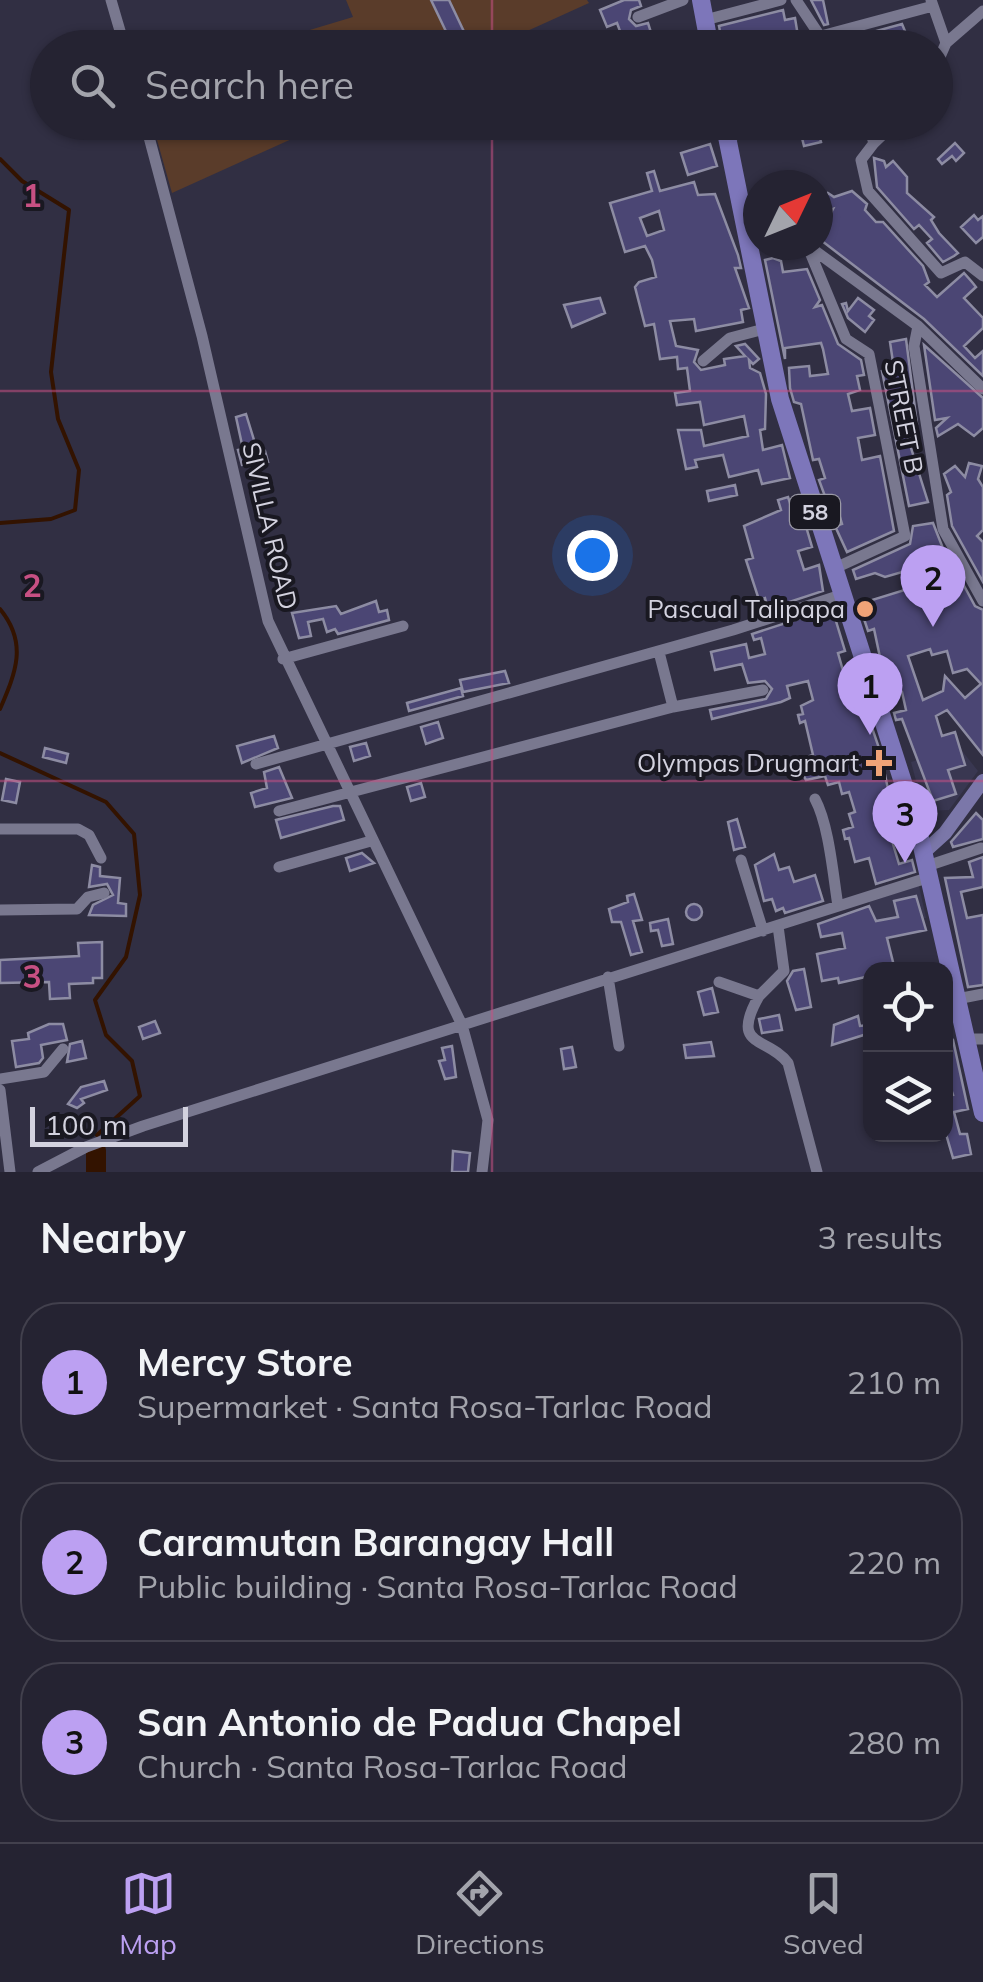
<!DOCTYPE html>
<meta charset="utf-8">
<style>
:root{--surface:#252332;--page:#2d2b3a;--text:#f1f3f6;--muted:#a3a4ac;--line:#42404d;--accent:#bca0f2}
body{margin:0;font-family:Mulish,sans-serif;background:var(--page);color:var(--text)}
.controls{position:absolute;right:30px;bottom:30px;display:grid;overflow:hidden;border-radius:20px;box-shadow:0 2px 8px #0004}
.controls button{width:90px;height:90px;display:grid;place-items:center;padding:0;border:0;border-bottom:2px solid var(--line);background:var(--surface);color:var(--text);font:50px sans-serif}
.compass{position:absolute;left:743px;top:170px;width:90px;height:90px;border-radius:50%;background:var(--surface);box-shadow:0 2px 8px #0004;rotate:47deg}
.scale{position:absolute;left:30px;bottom:25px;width:158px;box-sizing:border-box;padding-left:10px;border:5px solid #d3d2df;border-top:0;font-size:28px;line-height:35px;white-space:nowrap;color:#d3d2df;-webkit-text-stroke:8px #191821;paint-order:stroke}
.you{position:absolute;left:592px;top:555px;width:35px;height:35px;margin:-25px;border:8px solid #fff;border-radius:50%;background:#1a73e8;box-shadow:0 0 0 15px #1a73e833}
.badge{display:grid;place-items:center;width:65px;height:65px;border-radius:50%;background:var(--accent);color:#111;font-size:32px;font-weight:700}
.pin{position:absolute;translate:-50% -82px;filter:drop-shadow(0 2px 5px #0008)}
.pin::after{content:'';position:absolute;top:52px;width:35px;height:30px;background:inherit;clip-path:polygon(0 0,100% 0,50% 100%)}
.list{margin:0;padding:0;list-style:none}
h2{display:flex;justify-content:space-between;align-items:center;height:130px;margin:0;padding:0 40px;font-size:42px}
h2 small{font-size:32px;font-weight:400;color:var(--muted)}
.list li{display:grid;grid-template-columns:65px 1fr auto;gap:30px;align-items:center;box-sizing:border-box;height:160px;margin:0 20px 20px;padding:0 20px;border:2px solid var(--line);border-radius:40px}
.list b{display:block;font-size:38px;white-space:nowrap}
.list p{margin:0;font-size:32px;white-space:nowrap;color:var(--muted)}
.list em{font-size:32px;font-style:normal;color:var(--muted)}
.icon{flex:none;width:55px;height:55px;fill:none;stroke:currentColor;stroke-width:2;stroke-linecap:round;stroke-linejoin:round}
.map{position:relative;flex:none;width:983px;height:1172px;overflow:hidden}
.search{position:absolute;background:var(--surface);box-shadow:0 2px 8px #0004;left:30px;right:30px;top:30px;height:110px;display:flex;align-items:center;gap:25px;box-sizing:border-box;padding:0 35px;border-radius:55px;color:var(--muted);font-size:38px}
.sheet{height:670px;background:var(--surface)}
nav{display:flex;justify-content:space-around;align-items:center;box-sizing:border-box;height:140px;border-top:2px solid var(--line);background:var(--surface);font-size:28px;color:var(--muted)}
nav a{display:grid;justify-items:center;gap:5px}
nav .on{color:var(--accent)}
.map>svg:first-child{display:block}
.built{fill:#393751}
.green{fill:#5a3c2a}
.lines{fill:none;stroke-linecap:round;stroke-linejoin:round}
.stream{stroke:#331300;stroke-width:4}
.river{stroke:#331300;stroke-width:20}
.building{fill:#4b4674;stroke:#8d8ca3;stroke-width:2.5;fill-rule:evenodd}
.minor{stroke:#79788f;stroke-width:11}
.major{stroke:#7b77a9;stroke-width:14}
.highway{stroke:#7d76ba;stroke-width:18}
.grid{fill:none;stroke:#c75083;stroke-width:2.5;stroke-opacity:0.55}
.poi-dot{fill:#efa377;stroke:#191821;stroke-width:4}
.labels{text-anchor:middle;stroke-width:8;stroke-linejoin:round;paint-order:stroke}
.shield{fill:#191821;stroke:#9b9aa6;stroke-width:2.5}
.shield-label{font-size:22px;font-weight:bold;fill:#d3d2df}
.street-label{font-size:25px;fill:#d3d2df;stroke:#191821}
.poi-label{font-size:25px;fill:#d3d2df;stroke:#191821;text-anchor:end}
.grid-label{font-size:32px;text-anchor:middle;font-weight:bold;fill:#c75083;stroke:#191821;stroke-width:8;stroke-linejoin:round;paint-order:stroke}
</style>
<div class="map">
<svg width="983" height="1172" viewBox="0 0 983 1172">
<rect width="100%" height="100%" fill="#312f43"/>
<path class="built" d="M959 747 978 771 949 810 924 811 911 762Z
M919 886 926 918 873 928 869 902Z"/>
<path class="green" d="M346 0H587L589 3 492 47 250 48 353 17Z
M152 122H327V123L172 193Z"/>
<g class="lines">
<path class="stream" d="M0 159 22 181 69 210 51 372 58 419 79 470 75 510 51 519 0 523
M0 609C28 643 16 672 0 709
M0 753 106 802 134 834 140 895 126 957 95 1000 106 1035 132 1061 140 1096 97 1135"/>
<path class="river" d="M96 1172V1150"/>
</g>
<path class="building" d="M431 0H449L468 40 453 46Z
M624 0H639L641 6 631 10 629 19 636 26 648 23 654 42 638 48H603L623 39 617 23 607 27 600 10Z
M811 0H823L828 24 824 25Z
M783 10 785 20 795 18 800 48 731 47V41L722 42 719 26Z
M902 24 912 48H883L876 31Z
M798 122H816L821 142 804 146Z
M955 143 964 153 956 161 952 156 942 164 938 159Z
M710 144 717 166 688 175 681 153Z
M874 158 884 161 886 167 893 161 907 177V193L934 217 931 220 939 233 958 253 954 256 943 262 927 243 932 239 919 225 914 229 877 187Z
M654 171 660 191 694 182 698 195 715 194 738 255 741 268H735L749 308 741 310 743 322 696 331 694 319 670 321 676 346 698 350 694 362 701 370 725 365 724 359 745 356 736 346 745 344 759 359 753 364 749 360 750 368 760 373 766 394 765 429 760 430 763 450 782 445 790 478 762 484 758 470 729 477 723 455 695 460 697 467 686 469 678 430H701L704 446 748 436 744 416 704 425 700 402 677 405 675 393 690 391 687 368 678 369 677 357 660 359 654 324 645 326 635 287 639 282 656 277 652 260 645 246 625 252 610 203 652 191 647 173ZM659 211 664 230 647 236 640 218Z
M852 191 867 204 865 210 876 222H883L923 266 929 282 925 285 937 297 964 273 972 282 976 287 964 298 983 318V328L964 346 975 358 983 351V376L924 319 818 238 833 209 818 214 828 193 834 197Z
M974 215 978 220 983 216V237L976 243 961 227Z
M773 258 781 261 783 272 807 269 820 300 815 307 822 305 838 344 861 360 864 375 857 376 860 390 848 394 852 411 870 408 875 435 858 438 862 460 880 456 894 531 847 552 835 526 842 524 834 497 826 499 819 480 825 478 819 459 813 460 801 404 794 402 790 388 789 368 809 366 810 376 828 374 823 349 821 343 785 348V359L765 260Z
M600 298 605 313 572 327 564 305Z
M858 298 874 310 869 316 874 320 865 332 848 318 842 304 846 303 848 311Z
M906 339 917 424 906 432 928 502 909 506 882 371 894 369 890 342Z
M924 345 983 398V428L974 436 958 424 938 436 936 428 947 418 935 420Z
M246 414 258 453 265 451 268 462 242 465 238 450 243 449 236 417Z
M969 463 982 466 978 479 983 487V530L977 536 983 542V582L952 526 947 495 951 492 944 474 955 466 965 477Z
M735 485 737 495 709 501 707 491Z
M788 497 792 509 800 506 812 547 798 551 804 570 819 565 823 591 768 609 765 598 759 600 746 560 753 558 744 526 781 510 778 500Z
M933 523 957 584 962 582 975 606 983 610V755L947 710 936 716 942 736 955 732 965 765 948 770 956 794 933 801 902 719 896 720 894 713 906 710 902 692 888 695 874 629 868 631 859 604 921 585 916 568 885 577 875 573 856 579 853 570 910 544 913 526ZM930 649 932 655 947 651 953 673 967 669 981 684 965 698 945 676 943 691 923 700 908 656Z
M376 601 379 612 387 610 389 620 338 634 335 629 327 632 323 619 308 622 311 636 299 638 292 613 336 606 341 614Z
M832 608 845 651 838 653 844 674 848 673 852 687 858 686 861 696 854 698 859 715 867 713 880 751 888 789 884 790 901 831 896 833 898 842 893 844 899 864 912 860 915 872 876 884 869 858 855 862 849 838 845 839 843 830 853 827 849 814 855 812 849 792 842 794 839 782 828 785 825 776 806 780 800 769 797 760 813 755 805 721 800 723 798 715 803 714 801 706 813 700 808 681 787 686 790 698 781 702 712 719 710 710 766 699 772 689 765 681 748 683 742 664 715 670 711 652 746 644 749 658 765 654 761 638 754 640 752 634Z
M505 671 509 683 463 692 460 680Z
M461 688 463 696 409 711 407 703Z
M438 722 443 738 426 744 421 727Z
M274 736 278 748 242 763 237 746Z
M366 743 370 756 354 761 350 747Z
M45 748 68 754 66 763 43 757Z
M279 767 292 798 255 807 251 793 267 788 264 772Z
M6 779 20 782 16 803 2 800Z
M421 783 425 797 411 801 407 787Z
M333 806H340L344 820 281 838 276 820Z
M976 813 983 820V839L953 847 951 842Z
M737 819 745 847 734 850 728 822Z
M362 853 374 863 350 871 346 858Z
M774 854 779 870 789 867 794 882 815 875 823 901 785 913 783 908 776 911 772 899 764 901 755 865Z
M983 857V887L961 892 967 918 983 915V985L968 987 945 878 973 877 969 862Z
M92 865 100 867V876L120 878 118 903 126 904V916L89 915 93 905 113 895 107 884 89 887Z
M634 894 642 920 633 921 642 952 631 955 621 922H612L609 909 628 902 627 896Z
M916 896 926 930 887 938 895 970H870V976L839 983 838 978 822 981 817 954 845 948 842 933 821 937 818 924 869 906 876 921 898 917 894 901Z
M686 912a8 8 0 1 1 16 0a8 8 0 1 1-16 0Z
M668 919 673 944 662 946 658 930 651 931 650 923Z
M102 942V978H93V983L69 984 70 998 50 999 49 982 0 983V960L79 956 78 943Z
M804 969 811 1007 796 1010 787 981 793 971Z
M712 988 718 1012 704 1015 698 992Z
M779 1015 782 1030 762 1033 759 1019Z
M858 1016 860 1026 869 1025 870 1033 832 1045 834 1025Z
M155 1021 160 1033 143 1039 139 1027Z
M49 1024H63L67 1040 41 1045 43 1058 39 1063 16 1067 12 1041 29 1039 28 1033Z
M953 1040 968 1109 954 1112 960 1134H967L971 1154 953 1158 946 1134V1097L953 1095 946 1074V1042Z
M82 1041 86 1058 67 1062 70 1044Z
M711 1042 714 1056 686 1058 684 1045Z
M452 1046 456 1077 445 1079 439 1061 445 1060 442 1048Z
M572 1047 576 1067 564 1069 561 1049Z
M104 1081 107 1090 81 1099 84 1103 77 1108 68 1104 81 1087Z
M453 1151 470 1153 468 1172H452Z"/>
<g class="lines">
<path class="minor" d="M111 0 125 48
M796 0 828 48
M931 0 946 43 936 66
M638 17 683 0
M705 20 781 0
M821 36 933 6
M946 43 983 11
M145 122 202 336 268 621 462 1025 488 1120 482 1172
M867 122 874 143 861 160 868 191 941 273 965 262 983 276
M727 138 771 122
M874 143 896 122
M807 245 846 339 869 354 905 536 833 569
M807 245 918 326 983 389
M918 326 914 346 943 529 983 601
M703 361 730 338 764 329
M659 652 673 707 763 690
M283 659 403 626
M256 764 733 630 841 595
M815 799C829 825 833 875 838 906
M279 811 673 707
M0 829H78L89 835 101 858
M741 860 763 931
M927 866 981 848
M279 867 371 841
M0 910 77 909 88 897 104 893
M608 977 619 1046
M719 982 759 996 784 971 778 926
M759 996C729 1049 768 1036 788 1063L817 1172
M957 999 983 994
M966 1039H983
M0 1079 44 1072 63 1049
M0 1090 10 1172
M38 1172 86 1147 143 1126 930 877"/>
<path class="major" d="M924 852 945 833 983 781"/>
<path class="highway" d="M701 0 710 48
M724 122 780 399 918 829 983 1113"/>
</g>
<path class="grid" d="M492 0V48M492 122V1172M0 391H983M0 781H983"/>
<g class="poi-dot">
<circle cx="865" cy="609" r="10"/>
<path d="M874 748h10v10h10v10h-10v10h-10v-10h-10v-10h10z"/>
</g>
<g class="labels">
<rect class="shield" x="790" y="495" width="50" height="34" rx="8"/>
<g class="shield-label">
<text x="815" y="520">58</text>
</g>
<g class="street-label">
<text transform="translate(904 417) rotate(79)" y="9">STREET B</text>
<text transform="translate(270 526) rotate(77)" y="9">SIVILLA ROAD</text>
</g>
<g class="poi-label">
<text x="845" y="618">Pascual Talipapa</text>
<text x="859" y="772">Olympas Drugmart</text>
</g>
</g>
<g class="grid-label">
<text x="32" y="207">1</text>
<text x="32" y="597">2</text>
<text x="32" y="988">3</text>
</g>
</svg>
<div class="controls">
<button><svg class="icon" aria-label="locate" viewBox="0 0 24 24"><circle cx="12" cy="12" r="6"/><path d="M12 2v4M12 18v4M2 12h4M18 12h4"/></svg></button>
<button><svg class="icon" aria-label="layers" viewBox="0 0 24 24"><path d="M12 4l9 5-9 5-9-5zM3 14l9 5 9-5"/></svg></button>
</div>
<svg class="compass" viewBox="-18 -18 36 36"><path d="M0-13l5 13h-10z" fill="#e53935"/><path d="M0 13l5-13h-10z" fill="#a3a4ac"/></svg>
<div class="scale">100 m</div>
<div class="you"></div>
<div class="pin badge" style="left:870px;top:735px">1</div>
<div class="pin badge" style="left:933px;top:627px">2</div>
<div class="pin badge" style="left:905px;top:863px">3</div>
<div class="search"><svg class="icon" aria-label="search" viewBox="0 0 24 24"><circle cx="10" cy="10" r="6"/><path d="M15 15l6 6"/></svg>Search here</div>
</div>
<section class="sheet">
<h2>Nearby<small>3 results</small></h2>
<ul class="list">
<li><span class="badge">1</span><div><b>Mercy Store</b><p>Supermarket · Santa Rosa-Tarlac Road</p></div><em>210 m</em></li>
<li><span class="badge">2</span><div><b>Caramutan Barangay Hall</b><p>Public building · Santa Rosa-Tarlac Road</p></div><em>220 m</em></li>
<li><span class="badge">3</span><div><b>San Antonio de Padua Chapel</b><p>Church · Santa Rosa-Tarlac Road</p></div><em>280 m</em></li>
</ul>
</section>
<nav>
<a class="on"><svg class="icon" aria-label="map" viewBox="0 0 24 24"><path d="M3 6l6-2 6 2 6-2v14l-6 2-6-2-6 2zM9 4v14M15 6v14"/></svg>Map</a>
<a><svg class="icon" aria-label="directions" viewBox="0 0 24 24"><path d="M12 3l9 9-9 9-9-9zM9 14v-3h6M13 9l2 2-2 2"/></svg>Directions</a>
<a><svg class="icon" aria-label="saved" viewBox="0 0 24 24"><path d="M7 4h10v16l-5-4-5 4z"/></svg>Saved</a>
</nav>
